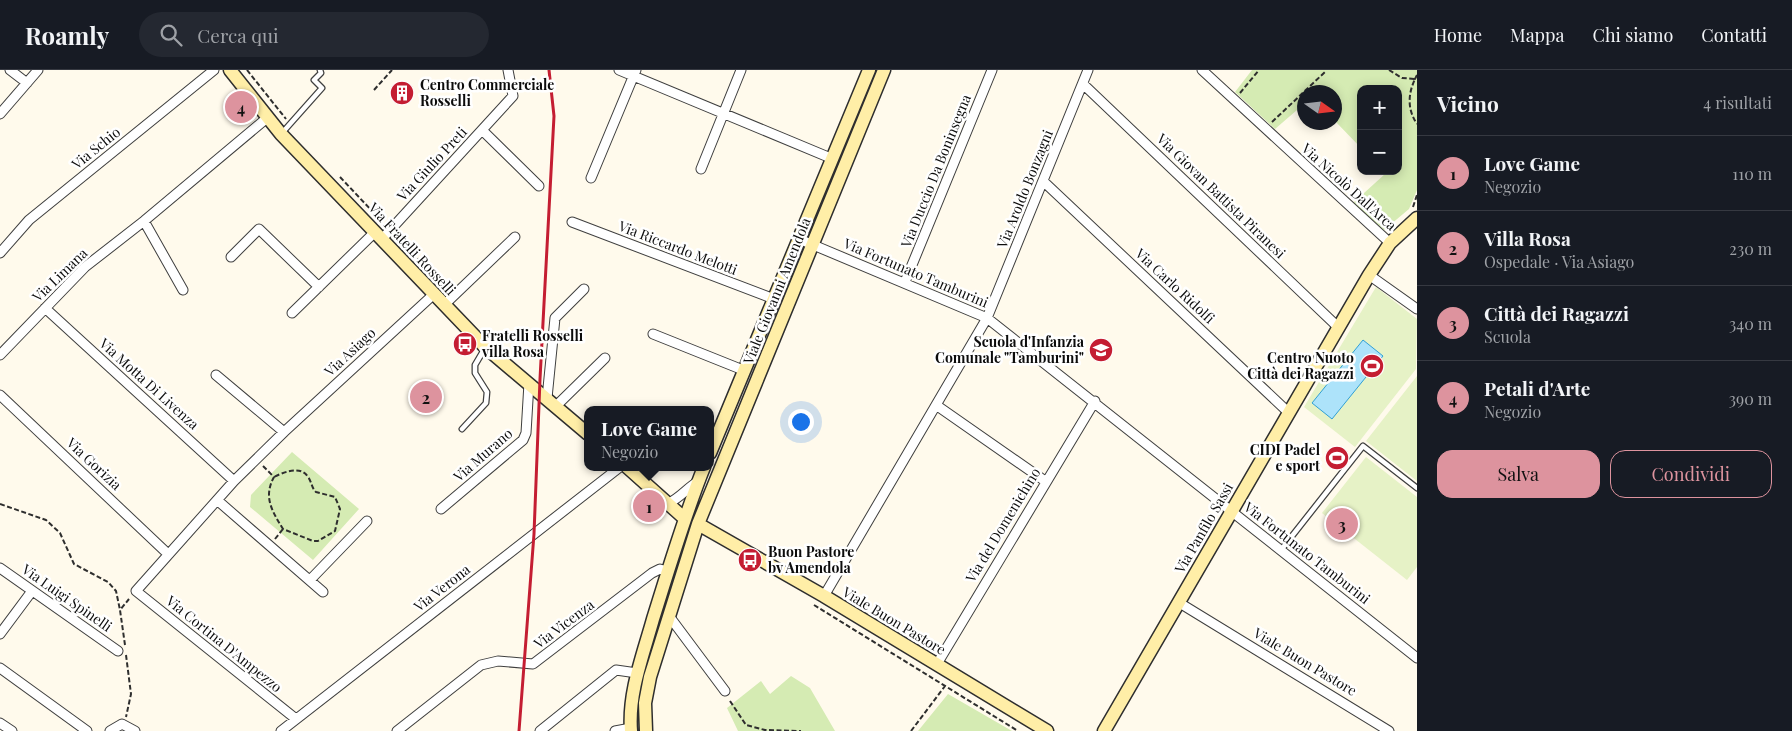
<!DOCTYPE html>
<html lang="it">
<meta charset="utf-8">
<style>
:root{--surface:#171b24;--page:#242831;--text:#f1f3f6;--muted:#9ea1a6;--line:#363941;--accent:#dd939e}
body{margin:0;font-family:"Playfair Display",serif;background:var(--page);color:var(--text)}
.controls{position:absolute;right:15px;top:15px;display:grid;overflow:hidden;border-radius:10px;box-shadow:0 2px 12px #0003}
.controls button{width:45px;height:45px;display:grid;place-items:center;padding:0;border:0;border-bottom:1px solid var(--line);background:var(--surface);color:var(--text);font:25px sans-serif}
.compass{position:absolute;left:1297px;top:15px;width:45px;height:45px;border-radius:50%;background:var(--surface);box-shadow:0 2px 12px #0003;rotate:104deg}
.you{position:absolute;left:800px;top:351px;width:18px;height:18px;margin:-12px;border:4px solid #fff;border-radius:50%;background:#1a73e8;box-shadow:0 0 0 8px #1a73e833}
.badge{display:grid;place-items:center;width:32px;height:32px;border-radius:50%;background:var(--accent);color:#111;font-size:16px;font-weight:700}
.pin{position:absolute;translate:-50% -50%;border:2px solid #fff;box-shadow:0 1px 5px #0006}
.popup{position:absolute;left:584px;top:336px;width:130px;height:65px;box-sizing:border-box;display:grid;place-content:center;border-radius:10px;background:var(--surface);filter:drop-shadow(0 1px 4px #0005);font-size:16px;white-space:nowrap;color:var(--muted)}
.popup b{font-size:19px;color:var(--text)}
.popup::after{content:'';position:absolute;left:50%;top:100%;margin-left:-10px;border:10px solid transparent;border-top-color:var(--surface)}
.list{margin:0;padding:0;list-style:none}
h2{display:flex;justify-content:space-between;align-items:center;height:65px;margin:0;padding:0 20px;font-size:21px}
h2 small{font-size:16px;font-weight:400;color:var(--muted)}
.list li{display:grid;grid-template-columns:32px 1fr auto;gap:15px;align-items:center;box-sizing:border-box;height:75px;padding:0 20px;border-top:1px solid var(--line)}
.list b{display:block;font-size:19px;white-space:nowrap}
.list p{margin:0;font-size:16px;white-space:nowrap;color:var(--muted)}
.list em{font-size:16px;font-style:normal;color:var(--muted)}
.actions{display:flex;gap:10px;padding:15px 20px}
.actions a{flex:1;padding:11px 0;border:1px solid var(--accent);border-radius:15px;text-align:center;font-size:18px;color:var(--accent)}
.actions .main{background:var(--accent);color:#111}
.icon{flex:none;width:28px;height:28px;fill:none;stroke:currentColor;stroke-width:2;stroke-linecap:round;stroke-linejoin:round}
.map{position:relative;flex:none;width:1417px;height:661px;overflow:hidden}
header{display:flex;align-items:center;gap:30px;box-sizing:border-box;height:70px;padding:0 25px;background:var(--surface);border-bottom:1px solid var(--line)}
header strong{font-size:24px}
nav{display:flex;gap:28px;margin-inline-start:auto;font-size:18px}
.search{width:350px;height:45px;background:var(--page);display:flex;align-items:center;gap:12px;box-sizing:border-box;padding:0 18px;border-radius:28px;color:var(--muted);font-size:19px}
main{display:flex}
aside{flex:1;background:var(--surface)}
.map>svg:first-child{display:block}
.green{fill:#d5ebb3}
.pitch{fill:#e6f2c6}
.water{fill:#ade3fa;stroke:#30a0d5}
.lines{fill:none;stroke-linecap:round;stroke-linejoin:round}
.lane-casing{stroke:#3f3f3f;stroke-width:7}
.street-casing{stroke:#3f3f3f;stroke-width:11}
.secondary-casing{stroke:#2e2e2e;stroke-width:15}
.path{stroke:#2e2e2e;stroke-width:2;stroke-dasharray:5 2.5;stroke-linecap:butt}
.lane{stroke:#fff;stroke-width:4.5}
.street{stroke:#fff;stroke-width:9}
.secondary{stroke:#ffeea7;stroke-width:12}
.rail{stroke:#c41d32;stroke-width:3}
.labels{text-anchor:middle;stroke-width:5;stroke-linejoin:round;paint-order:stroke}
.poi-label{font-size:14px;font-weight:bold;fill:#0c0c0c;stroke:#fff;text-anchor:start}
.street-label{font-size:14px;fill:#0c0c0c;stroke:#fff}
</style>
<header>
<strong>Roamly</strong>
<div class="search"><svg class="icon" aria-label="search" viewBox="0 0 24 24"><circle cx="10" cy="10" r="6"/><path d="M15 15l6 6"/></svg>Cerca qui</div>
<nav><a>Home</a><a>Mappa</a><a>Chi siamo</a><a>Contatti</a></nav>
</header>
<main>
<div class="map">
<svg width="1417" height="661" viewBox="0 0 1417 661">
<rect width="100%" height="100%" fill="#fffaec"/>
<path class="green" d="M1252 0H1417V120L1409 139 1384 160 1353 133 1385 104 1382 101H1398V19H1361V78L1335 51 1334 22H1304V34L1275 59 1235 22Z
M292 382 359 439 313 490 250 437 251 425Z
M791 606 810 618 835 661H738L727 638 761 611 770 624Z
M948 624 1012 661H918Z"/>
<path class="pitch" d="M1376 217 1417 249 1416 299 1355 377 1304 337Z
M1417 306V411L1366 371Z
M1366 387 1417 427V497L1407 510 1322 443Z"/>
<path class="water" d="M1363 270 1383 286 1332 349 1312 333Z"/>
<g class="lines">
<g class="lane-casing">
<path id="lane" d="M282 63 322 18 314 10 321 3 320 0
M462 359 486 333 487 322 475 303V295L485 278
M1281 480 1363 376 1417 418"/>
</g>
<g class="street-casing">
<path id="street" d="M10 0 27 13
M619 0 833 89
M1202 0 1390 173
M1083 14 1339 258
M0 44 38 0
M482 60 539 116
M701 99 741 0
M591 108 636 0
M1043 111 1288 342
M144 151 183 220
M572 152 774 229
M382 169 513 26 508 0
M799 169 987 248 1417 588
M0 183 29 150 214 0
M231 187 259 159 319 217
M1369 205 1417 239
M905 212 992 0
M444 235 515 167
M45 238 234 411
M292 243 375 162
M653 264 743 300
M0 285 85 197 144 151 267 48
M216 305 284 362
M0 325 168 484
M547 328 555 248 584 219
M936 335 1045 411
M555 337 605 288
M217 430 323 522
M669 433C681 427 688 417 699 411
M441 439 523 370 526 363 529 313
M0 498 118 581
M310 510 367 451
M824 526 987 248 1088 0
M1178 532 1389 661
M669 546 725 621
M0 564 32 521
M937 594 1095 331
M0 598 87 661
M296 649 136 521 234 411 284 362 434 224
M0 653 12 661
M110 661 122 654 135 661
M281 661 620 397
M397 661 481 595 498 591 533 594 652 503 660 499 668 501
M540 661 616 600 637 603
M615 661 631 658"/>
</g>
<g class="secondary-casing">
<path id="secondary" d="M230 0 281 64 485 277 588 364
M710 383 869 0
M627 397 684 448
M698 454 824 526 1047 661
M631 661C628 623 643 585 653 549 669 498 684 447 704 397
M646 661 645 633 650 607 698 454 884 0
M1104 661 1369 205 1390 173 1417 148"/>
</g>
<path class="path" d="M247 0 286 49
M1389 0 1402 8 1415 9C1408 24 1407 39 1417 54
M1417 5 1415 9H1417
M374 20 392 0
M1240 23 1259 0
M1272 52 1326 1
M340 107 373 142
M1413 137 1417 125
M402 172 437 209
M263 396 274 407C263 427 272 441 283 459L313 471H318L335 461 340 439 335 427 316 422C311 417 312 412 308 407 301 395 284 402 274 407
M0 434 46 450 60 463 74 494 108 512 116 521 120 540
M275 469 283 459
M814 535 1018 661
M125 575 120 540 129 529
M126 585 131 624 126 647
M730 631 746 655 765 660 801 661
M911 661 945 616"/>
<use href="#lane" class="lane"/>
<use href="#street" class="street"/>
<use href="#secondary" class="secondary"/>
<path class="rail" d="M519 661 534 464 540 309 554 46 549 0"/>
</g>
<defs>
<g id="building-disc" transform="scale(1.25)"><circle r="9.5" fill="#c41d32" stroke="#fff"/><path d="M-4-6H4V6H1V3H-1V6H-4ZM-2.5-4.3h1.7v1.8h-1.7ZM.8-4.3h1.7v1.8H.8ZM-2.5-1h1.7V.8h-1.7ZM.8-1h1.7V.8H.8Z" fill="#fff"/></g>
<g id="bus-disc" transform="scale(1.25)"><circle r="9.5" fill="#c41d32" stroke="#fff"/><path d="M-5-6H5V4H4V6H2V4H-2V6H-4V4H-5ZM-3.5-4V0h7V-4ZM-3.5 1.2v1.5H-2V1.2ZM2 1.2v1.5H3.5V1.2Z" fill="#fff"/></g>
<g id="school-disc" transform="scale(1.25)"><circle r="9.5" fill="#c41d32" stroke="#fff"/><path d="M0-5L7-2L0 1L-7-2ZM-4 1L0 2.5L4 1V4Q0 6-4 4Z" fill="#fff"/></g>
<g id="stadium-disc" transform="scale(1.25)"><circle r="9.5" fill="#c41d32" stroke="#fff"/><path d="M0-5a6.5 5 0 1 0 0 10a6.5 5 0 1 0 0-10ZM-3.5-1.8h7v3.6h-7Z" fill="#fff"/></g>
</defs>
<g fill-rule="evenodd">
<use href="#building-disc" x="402" y="23"/>
<use href="#bus-disc" x="465" y="274"/>
<use href="#school-disc" x="1101" y="280"/>
<use href="#stadium-disc" x="1372" y="296"/>
<use href="#stadium-disc" x="1337" y="388"/>
<use href="#bus-disc" x="750" y="490"/>
</g>
<g class="labels">
<g class="poi-label">
<text x="420" y="20">Centro Commerciale<tspan x="420" dy="16">Rosselli</tspan></text>
<text x="482" y="271">Fratelli Rosselli<tspan x="482" dy="16">villa Rosa</tspan></text>
<text x="1084" y="277" text-anchor="end">Scuola d'Infanzia<tspan x="1084" dy="16">Comunale "Tamburini"</tspan></text>
<text x="1354" y="293" text-anchor="end">Centro Nuoto<tspan x="1354" dy="16">Città dei Ragazzi</tspan></text>
<text x="1320" y="385" text-anchor="end">CIDI Padel<tspan x="1320" dy="16">e sport</tspan></text>
<text x="768" y="487">Buon Pastore<tspan x="768" dy="16">bv Amendola</tspan></text>
</g>
<g class="street-label">
<text transform="translate(96 78) rotate(-39)" y="5">Via Schio</text>
<text transform="translate(432 94) rotate(-47)" y="5">Via Giulio Preti</text>
<text transform="translate(936 101) rotate(-68)" y="5">Via Duccio Da Boninsegna</text>
<text transform="translate(1349 117) rotate(42)" y="5">Via Nicolò Dall'Arca</text>
<text transform="translate(1025 119) rotate(-68)" y="5">Via Aroldo Bonzagni</text>
<text transform="translate(1221 126) rotate(44)" y="5">Via Giovan Battista Piranesi</text>
<text transform="translate(678 178) rotate(21)" y="5">Via Riccardo Melotti</text>
<text transform="translate(412 179) rotate(47)" y="5">Via Fratelli Rosselli</text>
<text transform="translate(916 203) rotate(23)" y="5">Via Fortunato Tamburini</text>
<text transform="translate(60 205) rotate(-44)" y="5">Via Limana</text>
<text transform="translate(1175 216) rotate(43)" y="5">Via Carlo Ridolfi</text>
<text transform="translate(777 221) rotate(-68)" y="5">Viale Giovanni Amendola</text>
<text transform="translate(350 282) rotate(-43)" y="5">Via Asiago</text>
<text transform="translate(149 314) rotate(42)" y="5">Via Motta Di Livenza</text>
<text transform="translate(483 385) rotate(-41)" y="5">Via Murano</text>
<text transform="translate(94 394) rotate(43)" y="5">Via Gorizia</text>
<text transform="translate(1003 455) rotate(-59)" y="5">Via del Domenichino</text>
<text transform="translate(1204 458) rotate(-60)" y="5">Via Panfilo Sassi</text>
<text transform="translate(1307 483) rotate(38)" y="5">Via Fortunato Tamburini</text>
<text transform="translate(442 518) rotate(-38)" y="5">Via Verona</text>
<text transform="translate(67 528) rotate(35)" y="5">Via Luigi Spinelli</text>
<text transform="translate(894 551) rotate(31)" y="5">Viale Buon Pastore</text>
<text transform="translate(564 554) rotate(-37)" y="5">Via Vicenza</text>
<text transform="translate(224 574) rotate(39)" y="5">Via Cortina D'Ampezzo</text>
<text transform="translate(1305 592) rotate(31)" y="5">Viale Buon Pastore</text>
</g>
</g>
</svg>
<div class="controls">
<button>+</button>
<button>−</button>
</div>
<svg class="compass" viewBox="-18 -18 36 36"><path d="M0-13l5 13h-10z" fill="#e53935"/><path d="M0 13l5-13h-10z" fill="#9ea1a6"/></svg>
<div class="you"></div>
<div class="pin badge" style="left:649px;top:436px">1</div>
<div class="popup"><b>Love Game</b>Negozio</div>
<div class="pin badge" style="left:426px;top:327px">2</div>
<div class="pin badge" style="left:1342px;top:454px">3</div>
<div class="pin badge" style="left:241px;top:37px">4</div>
</div>
<aside>
<h2>Vicino<small>4 risultati</small></h2>
<ul class="list">
<li><span class="badge">1</span><div><b>Love Game</b><p>Negozio</p></div><em>110 m</em></li>
<li><span class="badge">2</span><div><b>Villa Rosa</b><p>Ospedale · Via Asiago</p></div><em>230 m</em></li>
<li><span class="badge">3</span><div><b>Città dei Ragazzi</b><p>Scuola</p></div><em>340 m</em></li>
<li><span class="badge">4</span><div><b>Petali d'Arte</b><p>Negozio</p></div><em>390 m</em></li>
</ul>
<div class="actions"><a class="main">Salva</a><a>Condividi</a></div>
</aside>
</main>
